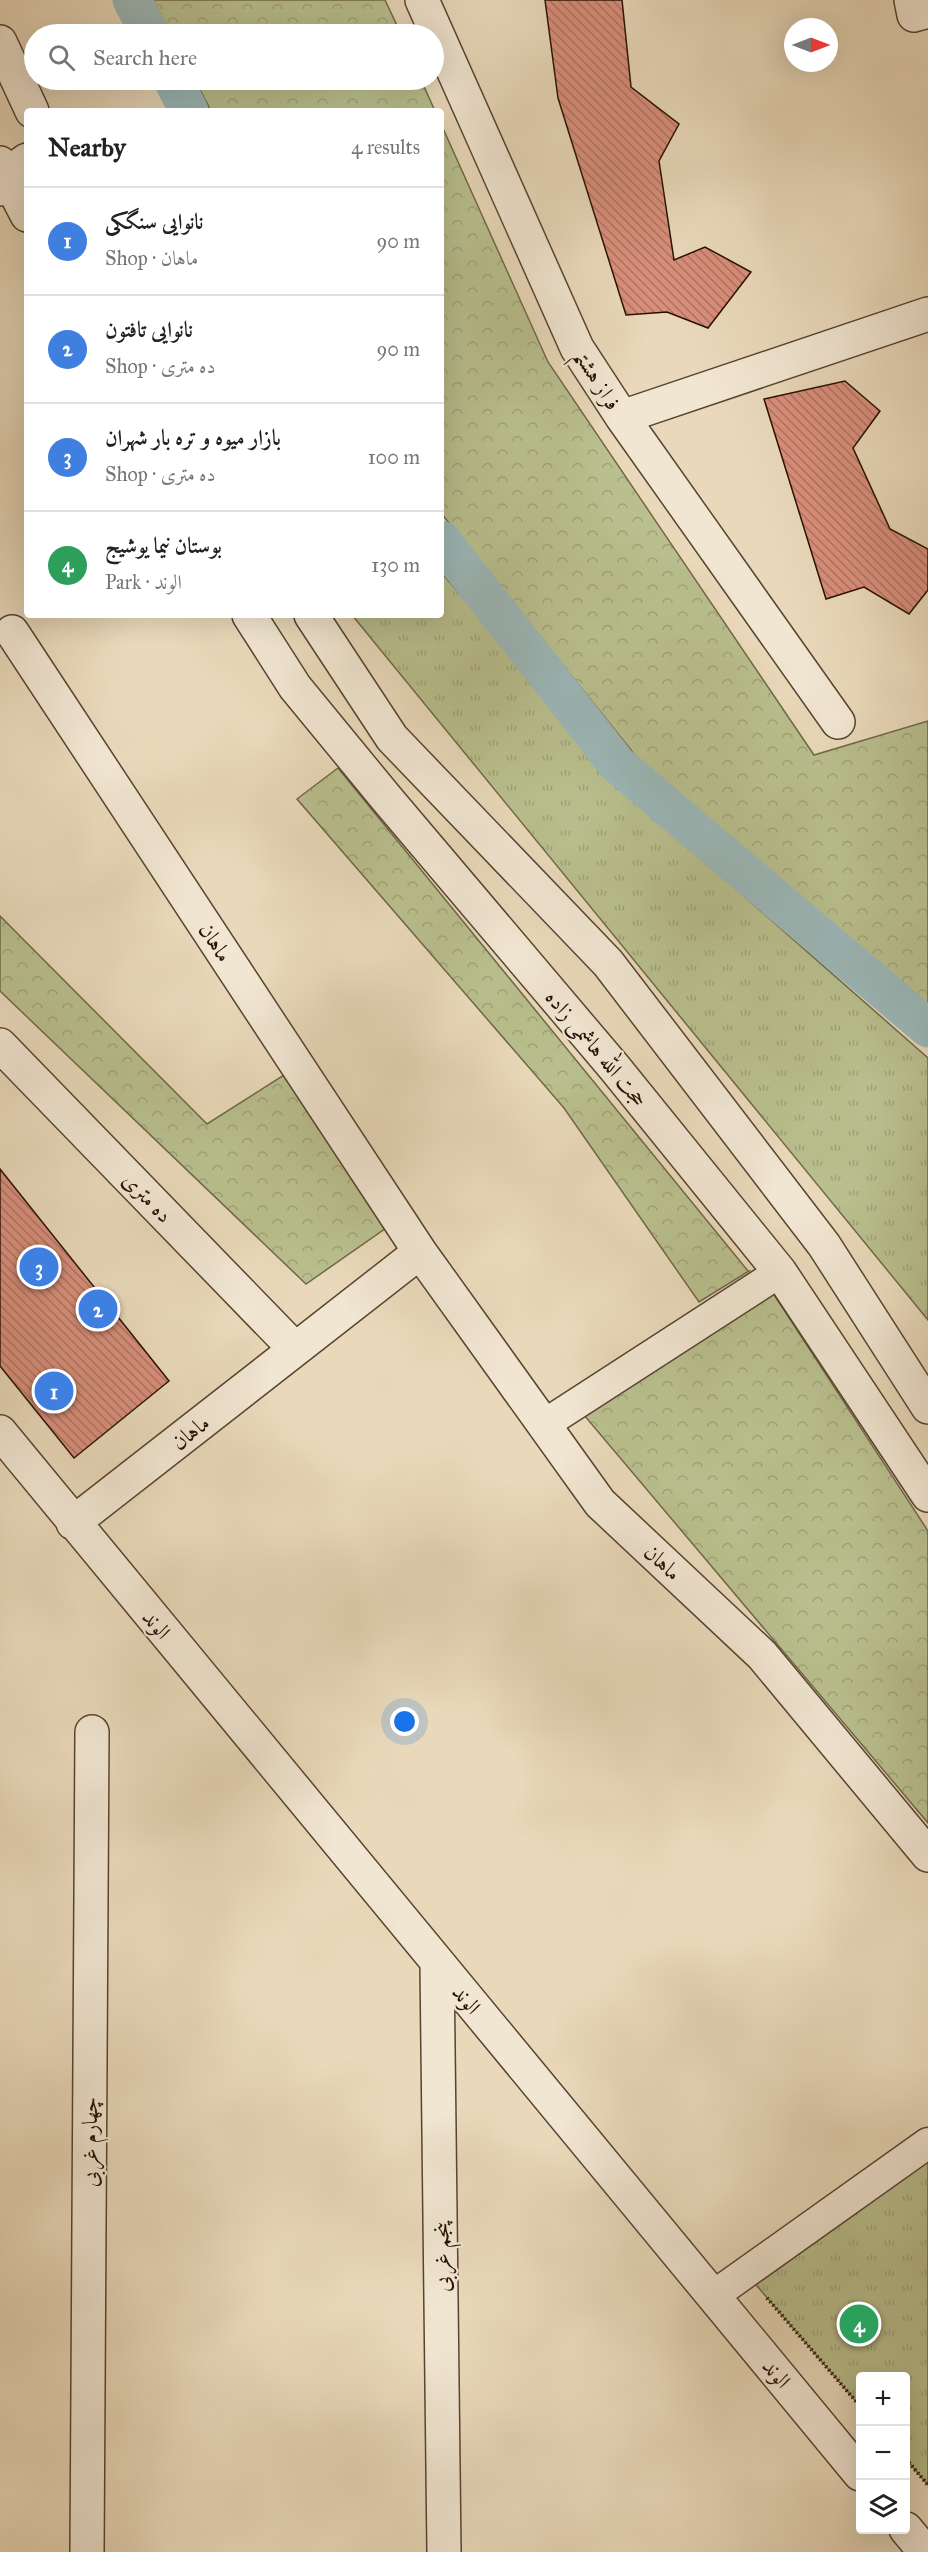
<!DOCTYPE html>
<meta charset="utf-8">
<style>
:root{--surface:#fff;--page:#f2f2f2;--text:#222;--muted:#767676;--line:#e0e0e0;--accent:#2563eb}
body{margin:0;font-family:"IM FELL Great Primer",Amiri,serif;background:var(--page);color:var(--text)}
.controls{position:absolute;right:18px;bottom:18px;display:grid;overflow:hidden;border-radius:6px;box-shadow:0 6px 24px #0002}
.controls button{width:54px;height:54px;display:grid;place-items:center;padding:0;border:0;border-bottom:2px solid var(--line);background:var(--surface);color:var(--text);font:30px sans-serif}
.compass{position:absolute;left:784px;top:18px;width:54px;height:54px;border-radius:50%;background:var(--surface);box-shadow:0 6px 24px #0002;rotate:90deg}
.you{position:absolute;left:405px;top:1722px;width:21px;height:21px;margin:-15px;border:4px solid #fff;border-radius:50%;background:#1a73e8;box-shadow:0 0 0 9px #1a73e833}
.badge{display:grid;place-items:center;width:39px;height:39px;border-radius:50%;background:var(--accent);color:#fff;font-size:20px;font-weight:700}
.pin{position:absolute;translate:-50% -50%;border:3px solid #fff;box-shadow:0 2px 6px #0006}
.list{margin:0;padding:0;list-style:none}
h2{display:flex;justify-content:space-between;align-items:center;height:78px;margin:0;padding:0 24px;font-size:26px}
h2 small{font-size:20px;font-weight:400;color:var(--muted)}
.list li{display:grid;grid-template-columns:39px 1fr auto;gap:18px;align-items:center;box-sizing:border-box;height:108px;padding:0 24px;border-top:2px solid var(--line)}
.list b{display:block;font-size:22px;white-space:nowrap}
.list p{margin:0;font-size:20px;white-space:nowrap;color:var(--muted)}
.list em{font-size:20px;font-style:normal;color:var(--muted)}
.icon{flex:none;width:33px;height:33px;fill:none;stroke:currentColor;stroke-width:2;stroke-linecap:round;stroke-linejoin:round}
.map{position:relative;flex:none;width:928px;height:2552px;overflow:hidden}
.search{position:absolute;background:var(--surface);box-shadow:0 6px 24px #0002;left:24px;top:24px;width:420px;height:66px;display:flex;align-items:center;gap:15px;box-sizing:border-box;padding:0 21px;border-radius:33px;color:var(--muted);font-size:22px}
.panel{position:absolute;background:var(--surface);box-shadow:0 6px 24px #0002;left:24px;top:108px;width:420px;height:510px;border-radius:6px}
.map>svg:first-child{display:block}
.forest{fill:url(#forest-crowns);stroke:#706848;stroke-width:1.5}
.park{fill:url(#park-tufts);stroke:#706848;stroke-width:1.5}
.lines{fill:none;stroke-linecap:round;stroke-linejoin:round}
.canal{stroke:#9bb8b9;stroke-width:39}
.building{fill:url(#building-back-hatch);stroke:#281103;stroke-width:1.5}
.pedestrian-casing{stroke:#584331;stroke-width:33}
.minor-casing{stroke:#584331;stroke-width:36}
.tertiary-casing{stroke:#584331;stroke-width:36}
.path{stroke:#281103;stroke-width:4;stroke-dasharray:1.5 3;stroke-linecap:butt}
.pedestrian{stroke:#f1e6d2;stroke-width:30}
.minor{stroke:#f1e6d2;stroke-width:33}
.tertiary{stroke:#f1e6d2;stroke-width:33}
.labels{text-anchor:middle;stroke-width:4.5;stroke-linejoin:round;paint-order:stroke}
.street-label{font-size:22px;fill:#281103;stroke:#f1e6d2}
</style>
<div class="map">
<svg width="928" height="2552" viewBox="0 0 928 2552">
<defs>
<pattern id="forest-crowns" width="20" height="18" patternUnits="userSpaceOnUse" patternTransform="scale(1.5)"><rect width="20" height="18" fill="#b9bf8e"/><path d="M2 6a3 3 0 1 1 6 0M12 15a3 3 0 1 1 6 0" fill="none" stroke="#9fa379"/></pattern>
<pattern id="park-tufts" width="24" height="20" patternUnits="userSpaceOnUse" patternTransform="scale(1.5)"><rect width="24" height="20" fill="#b9bf8e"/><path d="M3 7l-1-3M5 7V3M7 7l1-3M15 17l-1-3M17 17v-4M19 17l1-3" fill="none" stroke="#9fa379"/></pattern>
<pattern id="building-back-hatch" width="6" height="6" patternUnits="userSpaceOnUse" patternTransform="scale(1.5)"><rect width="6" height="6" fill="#d88f7b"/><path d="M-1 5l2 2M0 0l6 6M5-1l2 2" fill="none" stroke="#af7363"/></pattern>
</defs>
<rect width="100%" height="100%" fill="#e9d9ba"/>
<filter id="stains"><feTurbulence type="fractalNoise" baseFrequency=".00333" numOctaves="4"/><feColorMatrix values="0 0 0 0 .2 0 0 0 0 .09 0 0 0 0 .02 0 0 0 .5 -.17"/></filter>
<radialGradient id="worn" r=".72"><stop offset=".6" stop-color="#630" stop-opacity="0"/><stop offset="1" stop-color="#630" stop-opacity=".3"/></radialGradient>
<path class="forest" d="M153 0H385L401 34H171Z
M195 80H421L435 111H211Z
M441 124 548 362 814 755 928 721V1010L647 770 441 513Z
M338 768 748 1271H749L699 1302 564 1108 297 799Z
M0 916 207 1124 298 1066 399 1219 306 1284 0 991Z
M769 1287 928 1531V1823L573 1402Z"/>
<path class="park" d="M441 572 636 801 928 1058V1320L352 615H441Z
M928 2145V2485L906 2459V2376H860V2406L745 2272Z"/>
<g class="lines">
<path class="canal" d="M132 0 150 34
M173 80 189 111
M441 540 617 764 928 1028"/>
</g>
<path class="building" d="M545 0H622L631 87 679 124 659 161 674 260 705 247 751 272 708 328 667 312 626 315 558 98Z
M845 381 880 411 853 448 890 529 928 549V590L909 614 864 587 826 599 764 399Z
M0 1169 169 1381 74 1458 0 1366Z"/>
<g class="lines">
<g class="pedestrian-casing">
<path id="pedestrian" d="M545 1424 780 1272
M713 2296 928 2143"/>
</g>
<g class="minor-casing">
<path id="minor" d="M422 0 577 348 622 417 838 722
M911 0 914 15 928 11
M0 189 6 175 27 160
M622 417 928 314
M12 632 420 1252 73 1523
M0 1045 295 1349
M420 1252 600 1503 762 1655 928 1855
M0 1432 860 2474
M437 1963 444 2552
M906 2529 925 2552
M87 2552 92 1732"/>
</g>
<g class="tertiary-casing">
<path id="tertiary" d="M0 42 32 111
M0 163 27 215
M249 615 295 687 387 799 614 1067 780 1272 928 1495
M311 615 392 738 608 963 824 1245 928 1407"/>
</g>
<path class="path" d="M767 2298 860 2406
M906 2459 928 2485"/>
<use href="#pedestrian" class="pedestrian"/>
<use href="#minor" class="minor"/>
<use href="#tertiary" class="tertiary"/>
</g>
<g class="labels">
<g class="street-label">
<text transform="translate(598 379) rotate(58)" y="8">فراز هشتم</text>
<text transform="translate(216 942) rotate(57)" y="8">ماهان</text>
<text transform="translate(597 1048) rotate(50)" y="8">حجت الله هاشمی زاده</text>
<text transform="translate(148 1197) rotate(46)" y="8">ده متری</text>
<text transform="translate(190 1432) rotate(-38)" y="8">ماهان</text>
<text transform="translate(663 1562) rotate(43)" y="8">ماهان</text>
<text transform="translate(157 1624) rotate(50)" y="8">الوند</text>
<text transform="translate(467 1999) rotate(50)" y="8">الوند</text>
<text transform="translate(89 2142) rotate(-90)" y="8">چهارم غربی</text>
<text transform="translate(441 2257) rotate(-91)" y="8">پنجم غربی</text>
<text transform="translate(777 2373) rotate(50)" y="8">الوند</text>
</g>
</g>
<rect width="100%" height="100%" filter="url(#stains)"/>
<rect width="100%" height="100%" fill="url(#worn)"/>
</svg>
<div class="controls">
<button>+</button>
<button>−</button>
<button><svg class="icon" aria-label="layers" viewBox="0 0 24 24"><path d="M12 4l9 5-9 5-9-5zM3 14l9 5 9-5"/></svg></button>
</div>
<svg class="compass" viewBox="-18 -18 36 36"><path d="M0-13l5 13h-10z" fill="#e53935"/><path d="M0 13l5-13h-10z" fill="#767676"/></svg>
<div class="you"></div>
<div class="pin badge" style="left:54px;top:1391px;background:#3f7fe0">1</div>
<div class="pin badge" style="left:98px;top:1309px;background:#3f7fe0">2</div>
<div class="pin badge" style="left:39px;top:1267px;background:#3f7fe0">3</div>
<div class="pin badge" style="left:859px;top:2324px;background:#2e9e5b">4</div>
<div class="search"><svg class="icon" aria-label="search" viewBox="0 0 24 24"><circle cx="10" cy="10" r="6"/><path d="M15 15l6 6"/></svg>Search here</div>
<section class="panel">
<h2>Nearby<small>4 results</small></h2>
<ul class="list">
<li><span class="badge" style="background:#3f7fe0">1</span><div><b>نانوایی سنگکی</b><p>Shop · ماهان</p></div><em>90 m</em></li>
<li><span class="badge" style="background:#3f7fe0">2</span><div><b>نانوایی تافتون</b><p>Shop · ده متری</p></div><em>90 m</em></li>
<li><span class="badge" style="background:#3f7fe0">3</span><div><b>بازار میوه و تره بار شهران</b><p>Shop · ده متری</p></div><em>100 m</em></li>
<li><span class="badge" style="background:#2e9e5b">4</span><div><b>بوستان نیما یوشیج</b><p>Park · الوند</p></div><em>130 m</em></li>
</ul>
</section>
</div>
